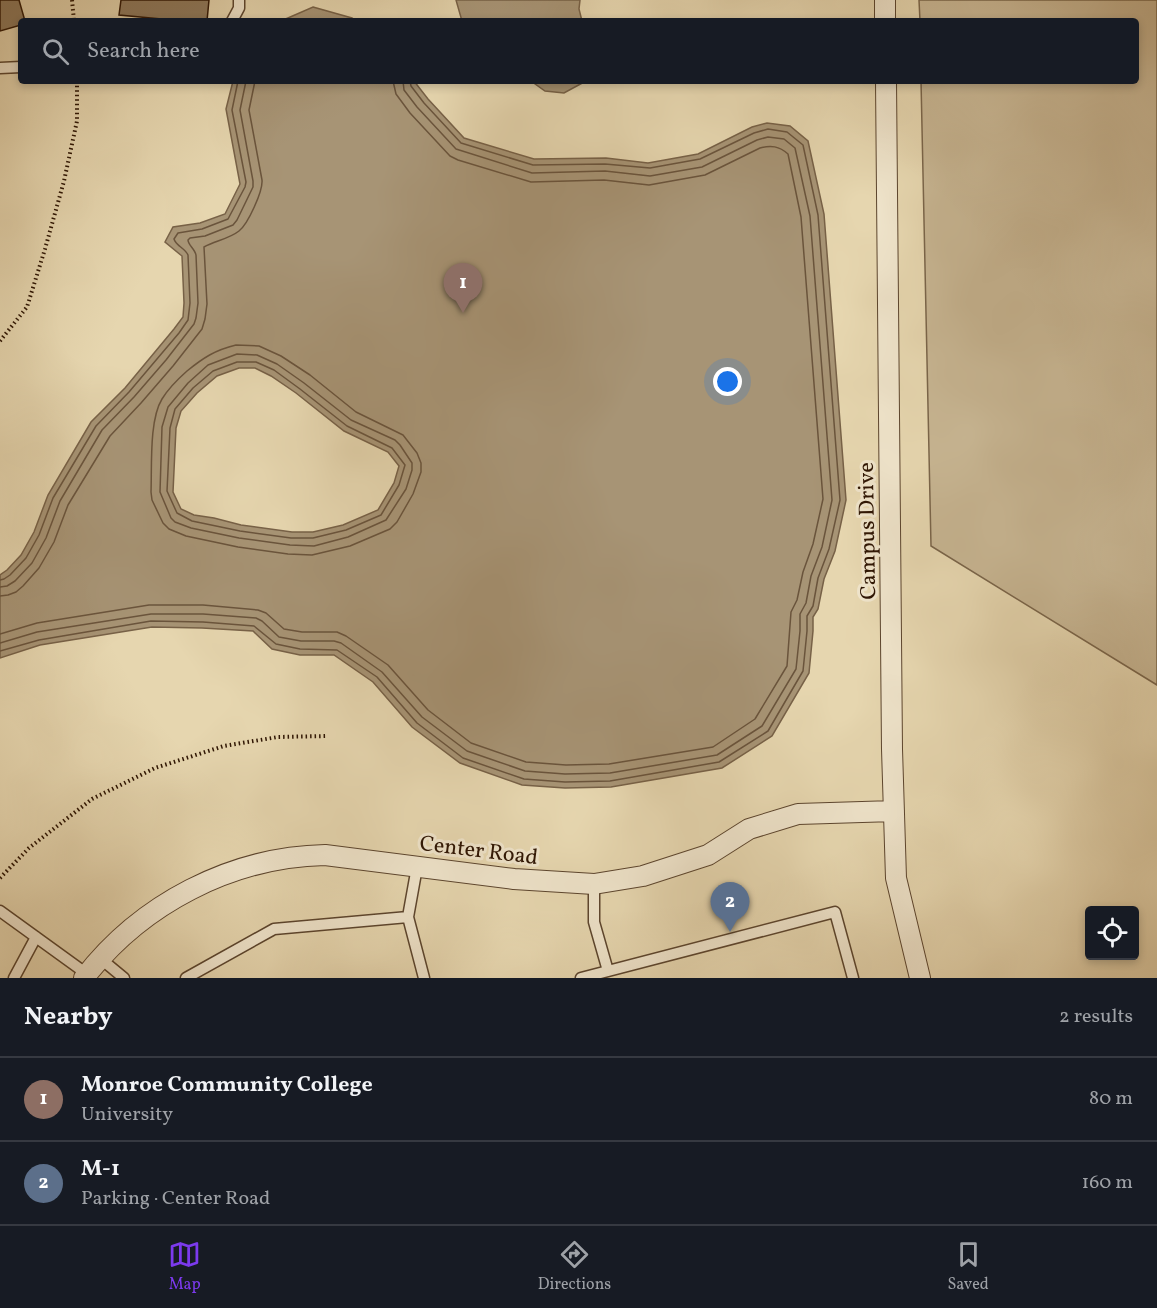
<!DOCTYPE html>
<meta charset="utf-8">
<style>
:root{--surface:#171b24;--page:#242831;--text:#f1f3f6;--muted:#9ea1a6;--line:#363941;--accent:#7c3aed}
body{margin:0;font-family:Vollkorn,serif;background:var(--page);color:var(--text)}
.controls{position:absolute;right:18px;bottom:18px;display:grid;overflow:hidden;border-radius:6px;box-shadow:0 3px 9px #0003}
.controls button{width:54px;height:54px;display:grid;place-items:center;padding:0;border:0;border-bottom:2px solid var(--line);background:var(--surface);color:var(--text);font:30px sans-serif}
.you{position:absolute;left:728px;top:382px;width:21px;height:21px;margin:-15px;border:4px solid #fff;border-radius:50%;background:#1a73e8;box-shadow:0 0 0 9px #1a73e833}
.badge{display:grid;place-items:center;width:39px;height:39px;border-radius:50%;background:var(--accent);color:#fff;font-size:20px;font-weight:700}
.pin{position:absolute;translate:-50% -50px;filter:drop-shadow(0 2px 3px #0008)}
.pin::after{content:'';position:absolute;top:32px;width:21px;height:18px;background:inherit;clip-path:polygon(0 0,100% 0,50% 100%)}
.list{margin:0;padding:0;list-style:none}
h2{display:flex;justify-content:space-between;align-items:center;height:78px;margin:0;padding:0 24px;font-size:26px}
h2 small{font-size:20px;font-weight:400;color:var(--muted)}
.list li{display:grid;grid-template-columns:39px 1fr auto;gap:18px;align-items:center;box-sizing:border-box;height:84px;padding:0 24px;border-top:2px solid var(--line)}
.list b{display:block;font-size:22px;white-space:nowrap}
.list p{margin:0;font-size:20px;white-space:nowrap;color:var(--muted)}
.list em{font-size:20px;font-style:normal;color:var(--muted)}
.icon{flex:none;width:33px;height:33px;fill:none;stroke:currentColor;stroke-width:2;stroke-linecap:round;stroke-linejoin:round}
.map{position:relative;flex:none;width:1157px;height:978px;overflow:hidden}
.search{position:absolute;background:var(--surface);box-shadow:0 3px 9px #0003;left:18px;right:18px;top:18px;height:66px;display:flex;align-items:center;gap:15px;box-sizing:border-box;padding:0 21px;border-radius:6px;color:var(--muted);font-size:22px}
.sheet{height:246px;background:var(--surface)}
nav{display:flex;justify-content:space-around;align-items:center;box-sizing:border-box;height:84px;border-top:2px solid var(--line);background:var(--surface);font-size:16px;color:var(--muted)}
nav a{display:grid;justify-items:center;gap:3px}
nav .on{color:var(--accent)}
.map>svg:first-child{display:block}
.green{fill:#c7b592;stroke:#7a654a;stroke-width:1.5}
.water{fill:#a79475;stroke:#776147;stroke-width:1.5;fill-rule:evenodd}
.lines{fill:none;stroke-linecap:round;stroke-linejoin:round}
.shore{stroke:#6a543c;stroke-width:1.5}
.building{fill:#8e795c;stroke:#2e1503;stroke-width:1.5}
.lane-casing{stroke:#5c452e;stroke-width:13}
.street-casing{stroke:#5c452e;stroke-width:22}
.path{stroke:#2e1503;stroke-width:4;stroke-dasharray:1.5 3;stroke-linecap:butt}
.lane{stroke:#efe4cb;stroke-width:10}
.street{stroke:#efe4cb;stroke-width:20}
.labels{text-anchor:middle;stroke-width:6;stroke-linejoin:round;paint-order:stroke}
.street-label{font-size:22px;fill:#2e1503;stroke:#efe4cb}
</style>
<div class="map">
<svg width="1157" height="978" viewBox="0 0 1157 978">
<rect width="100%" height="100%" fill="#e6d6af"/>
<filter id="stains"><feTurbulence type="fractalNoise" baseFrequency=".00333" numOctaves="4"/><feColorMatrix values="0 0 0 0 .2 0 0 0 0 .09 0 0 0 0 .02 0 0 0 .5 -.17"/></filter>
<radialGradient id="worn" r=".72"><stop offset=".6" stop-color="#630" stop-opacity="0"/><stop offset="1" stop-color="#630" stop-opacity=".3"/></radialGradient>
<path class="green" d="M919 0H1157V685L931 546 921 81H1136V21H920Z"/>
<path class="water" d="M456 0H580L579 9 582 21H462Z
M313 7 352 18 356 21H281Z
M233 81H414L428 99 464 138 534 159 606 158 648 163 698 154 752 127 767 123 790 126 808 141 824 214 846 500 835 551 824 579 818 609 813 617V631L809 673 772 736 722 768 611 787 565 788 522 785 460 763 412 727 373 682 334 655H300L272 649 253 631 202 628 152 627 40 645 0 658V575L7 570 21 555 34 532 48 495 91 422 125 388 174 329 183 317 184 303 182 256 165 242 173 227 200 223 225 214 240 184 226 109ZM239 368H255L271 376 296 393 344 431 388 452 399 466 394 483 378 510 343 525 313 532H292L241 525 214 518 194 515 181 509 173 492 176 428 181 411 197 393 217 376Z
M531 81H586L564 93 545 91Z"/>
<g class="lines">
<path class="shore" d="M236 345 259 346 281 356 310 375 356 412 403 435 417 453 421 463V472L413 494 397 522 390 529 350 546 312 555 288 554 238 547 186 536 169 529 163 523 152 500 151 492C152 467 149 420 162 399 168 389 178 379 187 371 203 358 215 350 236 345Z
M237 354 257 355 277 364 304 383 351 420 395 440 400 445 412 463V470L406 489 386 520 348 537 314 546 290 545 239 538 191 528 175 522 171 518 160 492 162 427 168 407 188 383 208 365Z
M237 362H256L274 370 300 389 347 426 392 448 405 465 399 485 381 515 346 530 313 538H291L240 531 192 521 177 513 167 491 170 428 175 409 193 388 213 371Z
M0 580 4 579 10 575 26 558 39 535 53 498 96 426 129 392 179 333 188 320 190 303 188 255C185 248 176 246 174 239L178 233 202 229 228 219 245 187 246 182 232 110 238 81
M0 587 7 586 15 581 32 563 46 538 60 501 102 430 134 397 166 360 194 324 196 318 198 303 196 255C195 249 188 245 188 240L190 238 205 236 233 225 237 220 253 187V181L240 110 246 81
M0 596 8 595 16 592 23 586 39 568 54 542 68 505 110 436 141 403 173 366 202 329 205 319 207 304 204 247C214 241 229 239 239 231 248 224 263 191 262 180L249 110 255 81
M0 634 37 623 149 605H203L258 610 266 613 284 629 302 632H337L346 636 388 665 428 710 471 743 526 762 566 765 609 764 713 747 755 719 787 666 791 612 797 600 803 572 813 544 823 499 801 217 788 154C779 146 771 145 760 148L705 175 649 185 604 180 531 182 458 160 450 156 410 113 396 94 393 81
M0 643 37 632 151 614H203L256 618 262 621 279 637 301 641H334L341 643 382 672 422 717 467 751 525 771 565 774 610 773 717 755 762 726 796 669 800 631V614L806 603 811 576 822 547 832 500 810 216 795 148 784 139 768 137 757 140 702 167 650 176 605 171 532 173 456 149 417 107 404 90 403 81
M0 651 39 640 151 621 203 622 254 626 276 644 300 649 337 650 377 677 417 723 463 758 524 779 565 782 610 781 719 762 768 731 803 671 807 631V616L813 606 818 578 829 549 840 500 818 215 803 145 787 132 768 129 754 133 700 159 650 168 605 164 533 165 461 143 424 103 411 86 410 81"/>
</g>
<path class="building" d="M0 0H19L25 21H21V25L0 31Z
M121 0H209L207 21H183L119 15Z"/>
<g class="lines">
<g class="lane-casing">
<path id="lane" d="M232 21 239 8V0
M0 68 21 67
M417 867 408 917 424 978
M594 884V922L608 971
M0 911 87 974
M101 959 124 978
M14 978 36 937
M186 978 274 929 408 917
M581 978 835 912 853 978"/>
</g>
<g class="street-casing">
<path id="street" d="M885 0V21
M886 81 892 749 896 878 920 978
M84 978C141 904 231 857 325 855L514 879 594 884 643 876 708 855 749 829 798 814 894 811"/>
</g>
<path class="path" d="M72 0 74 21
M165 21V19
M0 341 27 307 45 249 64 181 77 121V81
M0 878 29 848 92 799 155 768 224 746 278 737 327 736"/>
<use href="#lane" class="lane"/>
<use href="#street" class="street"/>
</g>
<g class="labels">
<g class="street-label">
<text transform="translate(866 531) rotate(-91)" y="8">Campus Drive</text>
<text transform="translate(479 849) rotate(7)" y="8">Center Road</text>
</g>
</g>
<rect width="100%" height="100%" filter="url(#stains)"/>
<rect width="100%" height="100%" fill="url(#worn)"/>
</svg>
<div class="controls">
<button><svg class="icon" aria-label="locate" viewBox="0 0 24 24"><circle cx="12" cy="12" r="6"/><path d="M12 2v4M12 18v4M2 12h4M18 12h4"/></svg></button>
</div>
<div class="you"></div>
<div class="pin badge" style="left:463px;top:313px;background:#8d6e63">1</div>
<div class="pin badge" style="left:730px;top:932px;background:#5c6f8a">2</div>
<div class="search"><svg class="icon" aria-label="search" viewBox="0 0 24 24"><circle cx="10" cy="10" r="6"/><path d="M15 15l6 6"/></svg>Search here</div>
</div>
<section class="sheet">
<h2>Nearby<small>2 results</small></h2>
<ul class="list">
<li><span class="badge" style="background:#8d6e63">1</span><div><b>Monroe Community College</b><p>University</p></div><em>80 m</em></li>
<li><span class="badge" style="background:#5c6f8a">2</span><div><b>M-1</b><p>Parking · Center Road</p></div><em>160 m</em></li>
</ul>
</section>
<nav>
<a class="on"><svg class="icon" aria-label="map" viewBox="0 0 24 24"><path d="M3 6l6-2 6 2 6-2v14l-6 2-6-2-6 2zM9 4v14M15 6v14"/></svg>Map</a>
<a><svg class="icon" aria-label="directions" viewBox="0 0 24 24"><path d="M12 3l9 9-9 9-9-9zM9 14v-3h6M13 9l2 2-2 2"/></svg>Directions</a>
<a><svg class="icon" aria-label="saved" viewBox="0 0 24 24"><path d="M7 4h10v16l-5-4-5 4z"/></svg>Saved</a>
</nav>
